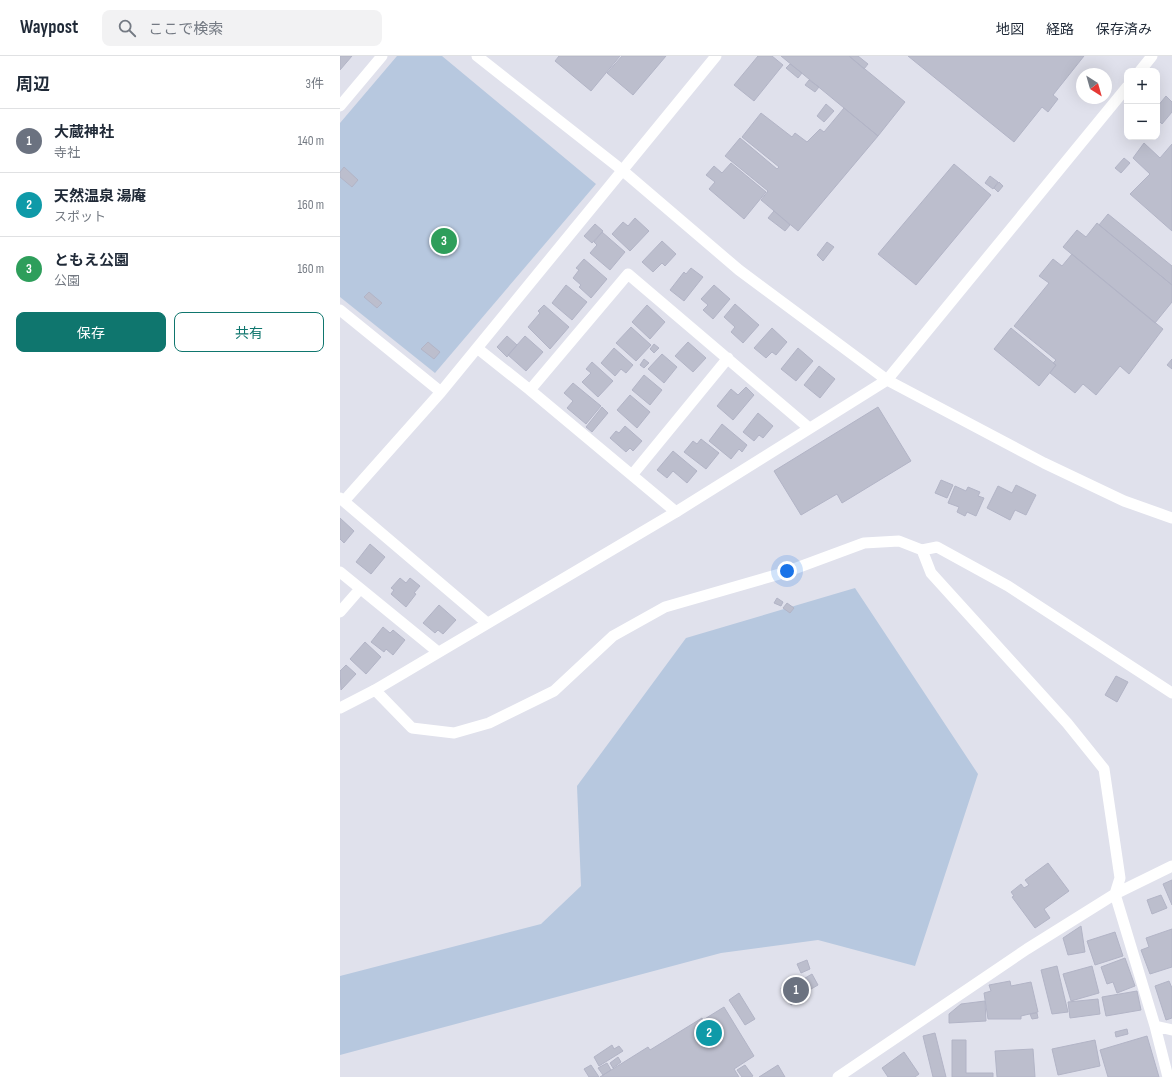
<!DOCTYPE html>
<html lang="ja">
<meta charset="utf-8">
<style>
:root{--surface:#fff;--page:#f2f2f3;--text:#1f2937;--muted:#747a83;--line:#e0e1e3;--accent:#0f766e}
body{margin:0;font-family:"Sofia Sans Condensed","Noto Sans JP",sans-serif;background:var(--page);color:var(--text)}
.controls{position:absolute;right:12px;top:12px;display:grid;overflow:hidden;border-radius:8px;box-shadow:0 4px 16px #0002}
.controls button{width:36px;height:36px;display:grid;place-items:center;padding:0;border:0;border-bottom:1px solid var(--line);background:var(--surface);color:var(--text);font:20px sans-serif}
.compass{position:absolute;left:736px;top:12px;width:36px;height:36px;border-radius:50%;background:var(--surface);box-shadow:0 4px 16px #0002;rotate:143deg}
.you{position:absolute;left:447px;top:515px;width:14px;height:14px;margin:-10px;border:3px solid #fff;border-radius:50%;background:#1a73e8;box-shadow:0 0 0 6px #1a73e833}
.badge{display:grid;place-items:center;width:26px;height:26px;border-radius:50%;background:var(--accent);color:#fff;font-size:13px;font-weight:700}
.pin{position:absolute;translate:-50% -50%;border:2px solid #fff;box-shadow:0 1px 4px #0006}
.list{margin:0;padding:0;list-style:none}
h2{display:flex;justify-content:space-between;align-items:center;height:52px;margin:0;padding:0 16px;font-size:17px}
h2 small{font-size:13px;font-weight:400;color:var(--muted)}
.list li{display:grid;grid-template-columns:26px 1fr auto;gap:12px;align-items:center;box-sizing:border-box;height:64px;padding:0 16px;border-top:1px solid var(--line)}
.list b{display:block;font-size:15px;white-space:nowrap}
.list p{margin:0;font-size:13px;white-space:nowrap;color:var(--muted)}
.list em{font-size:13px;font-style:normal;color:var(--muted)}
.actions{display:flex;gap:8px;padding:12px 16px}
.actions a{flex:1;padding:9px 0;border:1px solid var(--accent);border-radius:8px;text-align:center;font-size:14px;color:var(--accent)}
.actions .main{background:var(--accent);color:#fff}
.icon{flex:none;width:22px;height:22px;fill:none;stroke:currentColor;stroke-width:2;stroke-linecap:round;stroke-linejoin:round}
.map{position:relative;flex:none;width:832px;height:1021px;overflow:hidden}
header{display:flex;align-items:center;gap:24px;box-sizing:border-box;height:56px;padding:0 20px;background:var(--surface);border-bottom:1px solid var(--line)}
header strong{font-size:19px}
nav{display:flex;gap:22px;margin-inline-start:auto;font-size:14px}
.search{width:280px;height:36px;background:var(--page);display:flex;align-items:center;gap:10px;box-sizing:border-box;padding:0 14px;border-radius:8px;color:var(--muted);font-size:15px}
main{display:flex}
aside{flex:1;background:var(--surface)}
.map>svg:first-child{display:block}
.green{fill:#b7c8df}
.building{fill:#bcbecd;stroke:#b2b4c6}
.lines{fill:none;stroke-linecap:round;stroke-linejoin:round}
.minor{stroke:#fff;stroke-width:11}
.tertiary{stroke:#fff;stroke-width:11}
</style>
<header>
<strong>Waypost</strong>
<div class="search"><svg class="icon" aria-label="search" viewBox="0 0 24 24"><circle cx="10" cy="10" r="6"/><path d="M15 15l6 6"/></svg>ここで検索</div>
<nav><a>地図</a><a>経路</a><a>保存済み</a></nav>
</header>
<main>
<aside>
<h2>周辺<small>3件</small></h2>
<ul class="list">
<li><span class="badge" style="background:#6b7280">1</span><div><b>大蔵神社</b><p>寺社</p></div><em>140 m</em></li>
<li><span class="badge" style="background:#0f9aa8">2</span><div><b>天然温泉 湯庵</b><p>スポット</p></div><em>160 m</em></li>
<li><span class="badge" style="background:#2e9e5b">3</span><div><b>ともえ公園</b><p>公園</p></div><em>160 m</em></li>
</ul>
<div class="actions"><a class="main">保存</a><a>共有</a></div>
</aside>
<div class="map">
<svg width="832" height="1021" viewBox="0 0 832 1021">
<rect width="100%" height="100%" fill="#e0e1ec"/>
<path class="green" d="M57 0H102L256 128 95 317 0 241V67Z
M515 532 638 718 575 910 478 884 381 897 0 999V920L201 868 241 830 237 730 346 582Z"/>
<path class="building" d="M0 0H12L0 14Z
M219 0H280L251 35 215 5Z
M282 0H326L293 39 267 17Z
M418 0H432L443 9 414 45 394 29Z
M441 0H509L565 46 538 80Z
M509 0H518L528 8 524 13Z
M568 0H744L713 39 718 43 708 56 702 51 674 86Z
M450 8 462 17 458 22 446 12Z
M469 24 479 31 475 36 465 29Z
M826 40 832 46V56L822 68 817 63V51Z
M486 48 494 55 484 66 477 60Z
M504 52 538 80 458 175 421 144 428 135 385 100 400 82 437 113 439 111 402 81 421 57 452 81 455 77 467 86 480 73 484 76Z
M804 87 820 102 832 88V175L790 138 810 118 793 102Z
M784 102 790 107 781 117 775 112Z
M391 107 426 136 404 163 369 133 375 126 366 119 374 110 382 117Z
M614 108 651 139 576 229 538 198Z
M4 111 18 124 12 131 0 121V116Z
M650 120 658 126 653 133 645 127Z
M659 126 663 130 658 136 654 132Z
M434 155 450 169 445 175 428 162Z
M768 158 832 210V229L759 169Z
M295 162 309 175 290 195 272 178 283 166 288 170Z
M757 167 832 229V246L815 267 723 191 737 174 746 181Z
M255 168 263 175 252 187 244 180Z
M262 176 285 196 270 214 250 197 257 189 254 186Z
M322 185 336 198 325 210 322 207 313 216 302 206Z
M487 186 494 191 483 205 477 199Z
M732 198 823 273 789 318 780 310 756 339 743 328 735 337 710 317 716 309 713 307 716 304 674 270 709 227 699 220 713 203 722 210Z
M244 203 267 223 251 242 239 231 241 229 233 222 239 214 236 212Z
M351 212 363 221 344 245 330 234 344 216 346 218Z
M226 229 247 246 232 264 212 247Z
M374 229 390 243 373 263 363 254 368 249 361 243Z
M29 236 42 247 37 252 24 241Z
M395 248 419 269 403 287 391 276 395 271 384 261Z
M204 249 229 271 210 293 188 271 200 257 198 255Z
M307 249 325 266 310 283 292 266Z
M291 271 311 289 296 305 276 287Z
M432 272 447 286 436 299 432 296 426 302 414 292Z
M671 272 716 309 699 330 654 293Z
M167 280 177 289 167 301 157 291Z
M185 280 203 296 186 315 168 299Z
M88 286 100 296 94 303 81 293Z
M348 286 366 302 353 316 335 300Z
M314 288 319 292 314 297 310 293Z
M274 292 293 309 286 317 281 313 275 320 261 307Z
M458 292 473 305 456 325 441 313Z
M322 298 337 311 324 327 308 313Z
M304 303 309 307 304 312 300 309Z
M832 303V313L827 309Z
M252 306 273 325 258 341 242 326 251 317 246 313Z
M479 310 495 323 480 342 464 329Z
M304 319 322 334 310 349 292 334Z
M233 327 261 350 246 368 227 352 233 345 224 337Z
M406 331 414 339 393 364 377 350 391 333 398 339Z
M290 339 310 356 297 372 277 354Z
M262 351 268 357 252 376 246 371Z
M538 351 571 405 502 447 497 438 461 459 434 415Z
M418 357 433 370 423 382 419 379 414 385 403 376Z
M382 368 407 389 402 396 399 393 391 403 369 385Z
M285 370 302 385 293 395 290 392 286 396 270 382 276 375 279 377Z
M361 383 379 397 366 413 344 396 353 385 357 388Z
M333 395 357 415 347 427 333 415 327 422 317 414Z
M601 424 613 429 607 442 595 437Z
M676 429 696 439 686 459 675 454 670 464 647 452 658 430 672 437Z
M615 430 626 435 628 431 640 436 638 440 644 442 636 460 627 456 625 460 617 456 619 451 608 447Z
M0 462 14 475 4 487 0 483Z
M30 488 45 501 31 518 16 506Z
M60 522 66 527 70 522 80 530 74 537 76 538 66 551 51 538 54 534 51 532Z
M437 542 443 546 441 550 434 547Z
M447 547 454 552 450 557 443 552Z
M99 549 116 564 103 578 98 574 95 577 83 567Z
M43 571 50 577 53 574 65 584 53 599 46 593 44 596 31 586Z
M25 586 41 601 26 618 10 603Z
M6 609 16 618 1 634 0 615Z
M776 620 788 626 777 646 765 639Z
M708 807 729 835 704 853 710 862 695 872 672 841 674 840 671 836 681 828 684 832 689 829 685 824Z
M832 824V849L823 828Z
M821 839 827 852 812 858 807 844Z
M741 870 745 896 728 899 723 882Z
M832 873V911L810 918 801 894 809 891 806 882Z
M775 876 783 900 755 909 747 885Z
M785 902 795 930 777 937 773 926 767 928 761 911Z
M467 904 470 913 461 917 457 908Z
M717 910 728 956 712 958 701 914Z
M752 910 759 937 731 945 723 918Z
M472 918 478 929 466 936 467 939 451 949 441 932 458 922 460 925Z
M670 925 671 930 691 926 698 956 681 960V963H648L644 937 651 935 649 929Z
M829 925 832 932V962L826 964 815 930Z
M797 935 801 954 766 960 762 941Z
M399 937 415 963 405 969 389 944Z
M758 943 760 958 730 962 728 946Z
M645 945 646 965 609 967V958L621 948Z
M384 951 414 1000 394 1013 399 1021H260L308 991 310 994 362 962 363 964Z
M697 957 698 962 692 963 690 958Z
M787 973 788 978 776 981 775 976Z
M595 977 606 1021H593L583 980Z
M807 980 819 1021H768L760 994Z
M612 984H626V1017H653V1021H612Z
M755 984 760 1010 718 1019 712 993Z
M272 989 274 993 279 990 283 995 259 1010 254 1001Z
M693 993 695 1021H657L655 995Z
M564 996 579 1018 575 1021H548L542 1012Z
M278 1001 281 1006 273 1012 270 1007Z
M267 1007 271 1014 263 1019 258 1012Z
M251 1009 259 1021H249L244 1013Z
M405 1009 413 1020 411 1021H402L397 1014Z
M438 1009 445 1021H419Z"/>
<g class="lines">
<path class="minor" d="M0 50 42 0
M0 254 101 336
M137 292 190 334 336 456
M190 334 288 218 469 372
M292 419 388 302
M0 442 147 567
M4 445 101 336 376 0
M582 494 597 491 668 530 832 637
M0 516 98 596
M0 556 20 533
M35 634 72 672 114 677 149 667 214 635 273 580 325 551 443 517 524 487 559 485 582 494 591 517 727 667 764 713 780 822 775 838 815 970 828 1021
M815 970 832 974
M498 1021 687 893 775 838 832 810"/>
<path class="tertiary" d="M137 0 282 114 399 214 547 324 704 407 784 445 832 462
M800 15 812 0
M0 652 35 634 336 456 547 324 787 31"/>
</g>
</svg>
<div class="controls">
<button>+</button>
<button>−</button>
</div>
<svg class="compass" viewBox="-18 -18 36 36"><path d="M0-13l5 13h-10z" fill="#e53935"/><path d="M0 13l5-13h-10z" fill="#747a83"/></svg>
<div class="you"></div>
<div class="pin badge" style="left:456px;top:934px;background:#6b7280">1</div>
<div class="pin badge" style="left:369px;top:977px;background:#0f9aa8">2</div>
<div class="pin badge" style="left:104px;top:185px;background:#2e9e5b">3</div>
</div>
</main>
